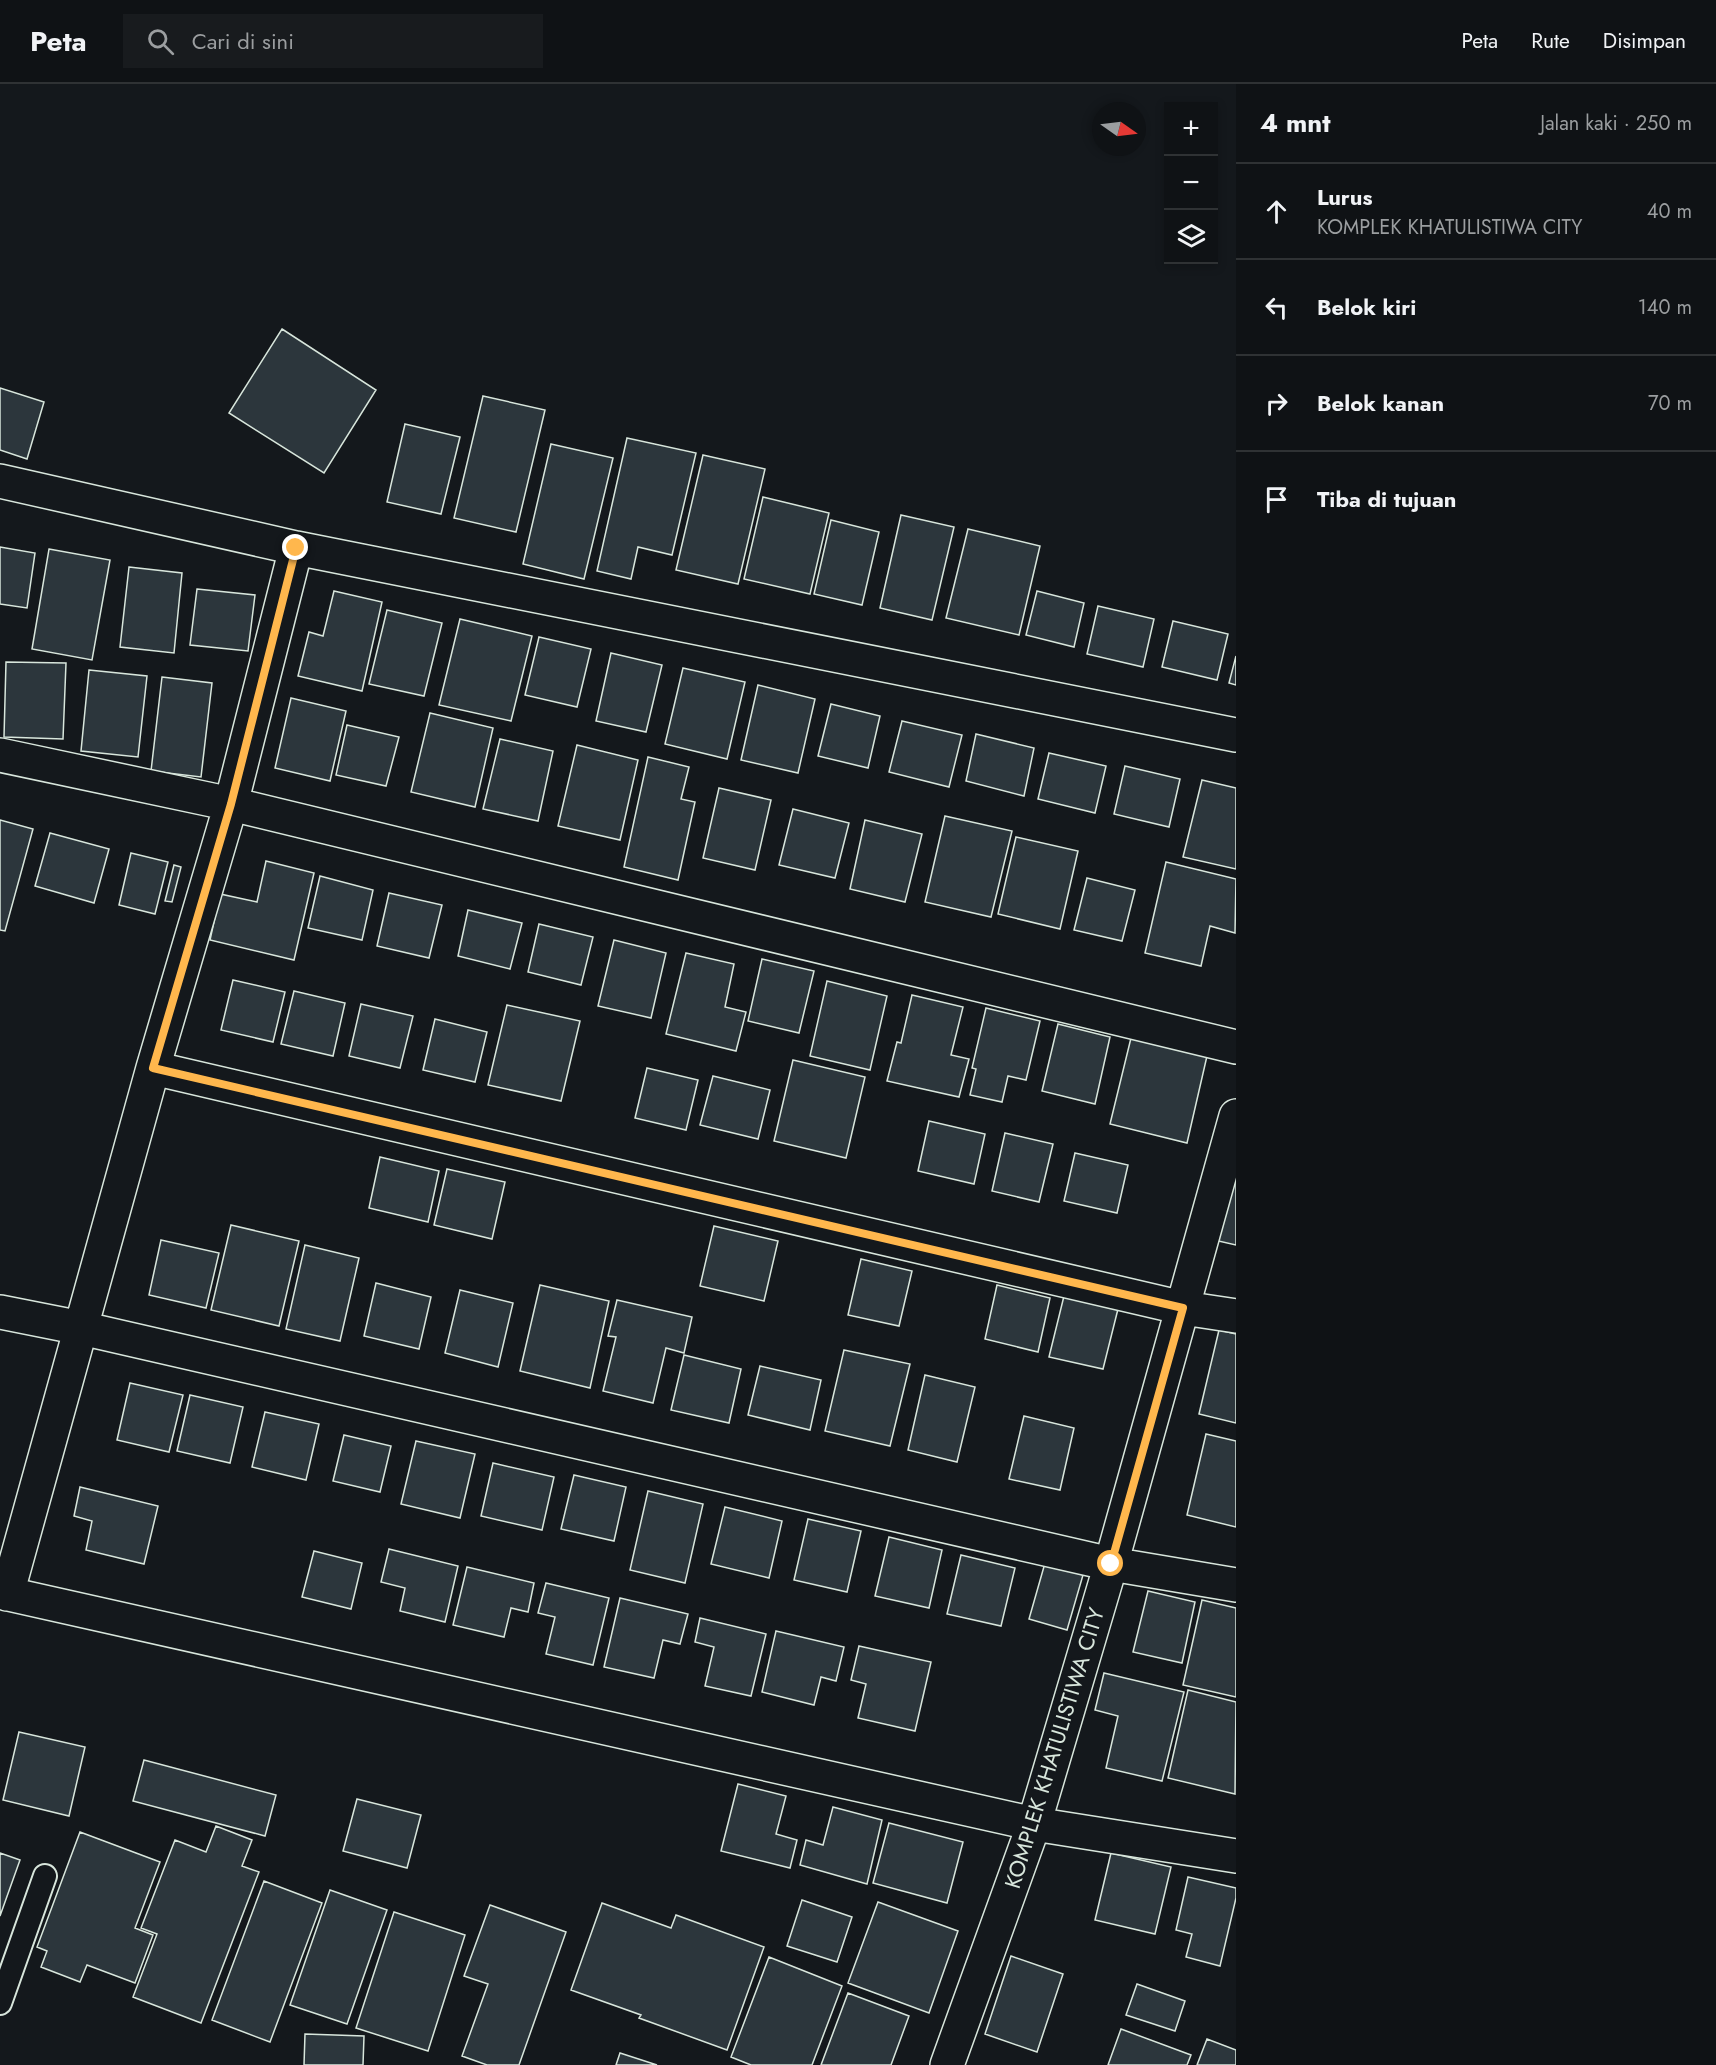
<!DOCTYPE html>
<html lang="id">
<meta charset="utf-8">
<style>
:root{--surface:#0f1215;--page:#181b1e;--text:#f1f3f6;--muted:#9b9ea0;--line:#2f3234}
body{margin:0;font-family:Jost,sans-serif;background:var(--page);color:var(--text)}
.controls{position:absolute;right:18px;top:18px;display:grid;overflow:hidden;border-radius:0px;box-shadow:0 3px 9px #0003}
.controls button{width:54px;height:54px;display:grid;place-items:center;padding:0;border:0;border-bottom:2px solid var(--line);background:var(--surface);color:var(--text);font:30px sans-serif}
.compass{position:absolute;left:1092px;top:18px;width:54px;height:54px;border-radius:50%;background:var(--surface);box-shadow:0 3px 9px #0003;rotate:104deg}
.stop{position:absolute;width:18px;height:18px;margin:-14px;border:4px solid #ffb74d;border-radius:50%;background:#fff}
.stop.end{background:#ffb74d;border-color:#fff;box-shadow:0 2px 6px #0008}
.list{margin:0;padding:0;list-style:none}
h2{display:flex;justify-content:space-between;align-items:center;height:78px;margin:0;padding:0 24px;font-size:26px}
h2 small{font-size:20px;font-weight:400;color:var(--muted)}
.list li{display:grid;grid-template-columns:39px 1fr auto;gap:18px;align-items:center;box-sizing:border-box;height:96px;padding:0 24px;border-top:2px solid var(--line)}
.list b{display:block;font-size:22px;white-space:nowrap}
.list p{margin:0;font-size:20px;white-space:nowrap;color:var(--muted)}
.list em{font-size:20px;font-style:normal;color:var(--muted)}
.icon{flex:none;width:33px;height:33px;fill:none;stroke:currentColor;stroke-width:2;stroke-linecap:round;stroke-linejoin:round}
.map{position:relative;flex:none;width:1236px;height:1981px;overflow:hidden}
header{display:flex;align-items:center;gap:36px;box-sizing:border-box;height:84px;padding:0 30px;background:var(--surface);border-bottom:2px solid var(--line)}
header strong{font-size:28px}
nav{display:flex;gap:33px;margin-inline-start:auto;font-size:21px}
.search{width:420px;height:54px;background:var(--page);display:flex;align-items:center;gap:15px;box-sizing:border-box;padding:0 21px;border-radius:0px;color:var(--muted);font-size:22px}
main{display:flex}
aside{flex:1;background:var(--surface)}
.map>svg:first-child{display:block}
.building{fill:#2c363c;stroke:#d8e6dc;stroke-width:1.5}
.lines{fill:none;stroke-linecap:round;stroke-linejoin:round}
.service-casing{stroke:#d8e6dc;stroke-width:26}
.minor-casing{stroke:#d8e6dc;stroke-width:36}
.service{stroke:#14181c;stroke-width:22}
.minor{stroke:#14181c;stroke-width:33}
.route{stroke:#ffb74d;stroke-width:8}
.labels{text-anchor:middle;stroke-width:4.5;stroke-linejoin:round;paint-order:stroke}
.street-label{font-size:22px;fill:#d8e6dc;stroke:#14181c}
</style>
<header>
<strong>Peta</strong>
<div class="search"><svg class="icon" aria-label="search" viewBox="0 0 24 24"><circle cx="10" cy="10" r="6"/><path d="M15 15l6 6"/></svg>Cari di sini</div>
<nav><a>Peta</a><a>Rute</a><a>Disimpan</a></nav>
</header>
<main>
<div class="map">
<svg width="1236" height="1981" viewBox="0 0 1236 1981">
<rect width="100%" height="100%" fill="#14181c"/>
<path class="building" d="M282 245 376 306 324 389 229 329Z
M0 304 44 318 27 375 0 366Z
M483 312 545 326 516 448 454 434Z
M405 340 460 353 441 430 387 418Z
M627 354 696 369 672 471 638 463 631 495 597 487Z
M551 360 613 374 584 495 523 480Z
M703 371 765 385 738 500 676 486Z
M763 413 829 429 810 510 744 495Z
M901 431 954 443 932 536 880 524Z
M831 436 879 448 862 521 814 510Z
M968 445 1040 462 1019 551 946 534Z
M0 463 35 469 27 524 0 520Z
M49 465 110 476 92 576 32 565Z
M129 483 182 489 174 569 120 563Z
M197 505 255 511 248 567 190 561Z
M334 507 382 518 362 607 298 592 309 548 323 552Z
M1037 507 1084 519 1074 563 1026 551Z
M1098 522 1154 535 1143 583 1087 570Z
M387 526 442 539 424 612 369 600Z
M460 535 532 552 511 637 439 621Z
M1173 537 1228 550 1217 596 1162 583Z
M539 553 591 565 577 623 525 611Z
M611 569 662 581 646 648 596 637Z
M1236 572V601L1229 599Z
M6 578 66 579 63 655 4 653Z
M683 584 745 598 727 675 665 660Z
M89 586 147 592 138 673 81 667Z
M162 593 212 599 201 693 151 687Z
M758 601 815 615 798 689 741 676Z
M291 614 346 627 330 697 275 684Z
M831 620 880 632 868 684 818 672Z
M430 629 493 644 475 723 411 708Z
M902 637 962 651 949 703 889 688Z
M347 641 399 653 386 702 336 691Z
M976 650 1034 664 1024 712 966 697Z
M500 655 553 667 538 737 483 725Z
M577 661 638 676 620 756 558 742Z
M1049 669 1106 682 1095 729 1038 715Z
M648 673 689 683 681 715 695 718 678 796 624 783Z
M1125 682 1180 695 1169 743 1114 730Z
M1202 696 1236 704V785L1183 773Z
M719 704 771 716 755 786 703 774Z
M793 725 849 739 835 794 779 781Z
M945 732 1012 747 991 833 925 818Z
M0 736 33 745 5 847 0 846Z
M865 736 922 750 905 818 850 805Z
M50 749 109 765 94 819 35 802Z
M1016 753 1078 767 1060 845 998 830Z
M131 769 168 778 155 830 119 821Z
M266 777 314 789 294 876 210 856 220 810 257 818Z
M1166 778 1236 795 1235 849 1210 842 1201 882 1145 869Z
M174 781 181 783 172 818 165 817Z
M320 792 373 806 362 856 308 844Z
M1087 794 1135 806 1122 857 1074 846Z
M389 809 442 821 429 874 377 862Z
M468 826 522 839 510 885 458 872Z
M539 840 593 853 581 901 528 888Z
M614 856 666 869 651 934 598 922Z
M686 869 734 880 725 923 746 928 736 967 666 950Z
M762 875 814 887 799 949 748 937Z
M233 896 285 908 273 958 221 946Z
M827 897 887 912 870 986 810 972Z
M294 907 345 919 333 972 281 960Z
M912 911 963 923 951 971 969 975 959 1013 887 997 897 958 901 959Z
M361 920 413 932 400 984 349 972Z
M507 921 580 937 561 1017 488 1001Z
M986 924 1040 937 1026 996 1008 992 1002 1018 970 1011 976 985 972 984Z
M435 935 487 948 475 998 423 986Z
M1058 940 1110 953 1095 1020 1042 1007Z
M1131 954 1207 972 1187 1059 1110 1040Z
M793 976 865 993 846 1074 774 1057Z
M647 984 698 996 686 1046 635 1034Z
M713 992 770 1006 758 1055 700 1041Z
M929 1037 985 1050 974 1100 918 1087Z
M1005 1049 1053 1060 1039 1118 992 1107Z
M1075 1069 1128 1081 1117 1129 1064 1117Z
M380 1073 439 1087 428 1138 369 1124Z
M1236 1073V1161L1214 1156Z
M447 1085 505 1098 492 1155 434 1141Z
M231 1141 299 1157 279 1242 211 1226Z
M714 1142 778 1157 764 1217 700 1202Z
M161 1156 219 1169 206 1224 149 1211Z
M305 1161 359 1174 340 1257 286 1245Z
M861 1175 912 1187 899 1242 848 1231Z
M376 1199 431 1213 419 1265 364 1252Z
M540 1201 609 1217 590 1304 520 1287Z
M997 1201 1050 1214 1038 1268 985 1255Z
M460 1206 513 1219 498 1283 445 1269Z
M1064 1212 1118 1225 1103 1285 1049 1273Z
M617 1216 692 1233 684 1269 666 1264 653 1319 603 1307 616 1253 608 1252Z
M1219 1246 1236 1250V1339L1199 1330Z
M844 1266 910 1280 890 1362 825 1347Z
M684 1271 741 1285 729 1339 671 1326Z
M760 1282 821 1296 810 1346 748 1331Z
M925 1291 975 1303 957 1378 908 1366Z
M130 1299 183 1311 169 1368 117 1356Z
M190 1311 243 1323 230 1379 177 1367Z
M265 1328 319 1340 306 1396 252 1383Z
M1024 1332 1074 1344 1060 1406 1009 1395Z
M1206 1350 1236 1357V1443L1187 1431Z
M344 1351 391 1362 380 1408 333 1397Z
M416 1357 475 1370 460 1434 401 1420Z
M493 1379 554 1393 542 1446 481 1432Z
M574 1391 626 1403 614 1457 561 1445Z
M80 1403 158 1422 144 1480 86 1466 92 1437 74 1432Z
M648 1407 703 1420 685 1499 630 1486Z
M725 1423 782 1437 769 1494 711 1480Z
M808 1435 861 1447 847 1508 794 1496Z
M889 1453 942 1466 929 1524 875 1512Z
M389 1465 458 1482 445 1538 400 1527 405 1504 381 1498Z
M314 1467 362 1479 351 1525 302 1513Z
M961 1471 1015 1484 1001 1542 947 1530Z
M1045 1479 1083 1491 1067 1546 1029 1535Z
M467 1483 534 1499 528 1528 511 1524 504 1553 453 1541Z
M546 1499 609 1514 593 1581 546 1570 555 1533 538 1529Z
M1148 1507 1195 1518 1182 1579 1133 1568Z
M620 1514 688 1530 680 1560 663 1556 654 1594 604 1583Z
M1202 1516 1236 1524V1613L1183 1601Z
M700 1534 766 1550 751 1612 705 1602 714 1563 695 1558Z
M776 1547 844 1563 836 1597 821 1593 814 1621 762 1608Z
M859 1562 931 1578 915 1647 858 1634 866 1600 851 1596Z
M1104 1589 1184 1608 1162 1697 1106 1684 1118 1632 1095 1626Z
M1188 1606 1236 1618 1235 1710 1168 1694Z
M19 1648 85 1663 69 1732 3 1716Z
M144 1676 276 1711 265 1752 133 1717Z
M738 1700 786 1712 776 1750 797 1756 790 1784 721 1767Z
M357 1715 421 1731 407 1784 343 1767Z
M833 1723 882 1736 867 1800 800 1781 806 1756 823 1761Z
M889 1739 963 1758 947 1819 873 1799Z
M216 1742 252 1756 242 1782 259 1788 201 1939 133 1913 157 1850 141 1844 175 1756 206 1768Z
M80 1748 160 1778 135 1844 153 1851 135 1899 87 1881 80 1898 41 1883 47 1867 37 1863Z
M0 1769 20 1776 0 1832Z
M1111 1769 1171 1783 1155 1850 1095 1836Z
M1188 1793 1236 1804V1814L1220 1882 1186 1873 1192 1850 1176 1846Z
M264 1797 322 1819 270 1958 212 1936Z
M330 1806 387 1826 347 1940 290 1921Z
M802 1816 852 1833 837 1878 787 1862Z
M878 1818 958 1847 929 1929 848 1899Z
M602 1819 671 1844 676 1831 764 1863 727 1966 639 1934 641 1931 571 1906Z
M490 1821 566 1848 519 1981H487L462 1972 488 1900 464 1892Z
M394 1828 465 1851 428 1967 356 1944Z
M1011 1872 1063 1890 1037 1968 985 1950Z
M769 1873 842 1902 812 1981H751L731 1973Z
M1137 1900 1185 1917 1175 1947 1126 1931Z
M848 1909 909 1932 891 1981H821Z
M1121 1945 1191 1971 1187 1981H1108Z
M305 1950 364 1952 363 1981H304Z
M1207 1955 1236 1966V1981H1197Z
M620 1969 657 1981H616Z"/>
<g class="lines">
<g class="service-casing">
<path id="service" d="M0 1919 45 1792"/>
</g>
<g class="minor-casing">
<path id="minor" d="M0 397 296 464 1236 651
M0 671 231 720 1236 963
M153 984 1183 1224 1236 1232
M0 1228 81 1244 1111 1480 1236 1501
M0 1508 1034 1740 1236 1772
M7 1510 153 984 231 720 296 464
M947 1981 1034 1740 1111 1480 1236 1032"/>
</g>
<use href="#service" class="service"/>
<use href="#minor" class="minor"/>
</g>
<g class="lines">
<path class="route" d="M296 464 231 720 153 984 1183 1224 1111 1480"/>
</g>
<g class="labels">
<g class="street-label">
<text transform="translate(1054 1664) rotate(-73)" y="8">KOMPLEK KHATULISTIWA CITY</text>
</g>
</g>
</svg>
<div class="controls">
<button>+</button>
<button>−</button>
<button><svg class="icon" aria-label="layers" viewBox="0 0 24 24"><path d="M12 4l9 5-9 5-9-5zM3 14l9 5 9-5"/></svg></button>
</div>
<svg class="compass" viewBox="-18 -18 36 36"><path d="M0-13l5 13h-10z" fill="#e53935"/><path d="M0 13l5-13h-10z" fill="#9b9ea0"/></svg>
<div class="stop" style="left:1111px;top:1480px"></div>
<div class="stop end" style="left:296px;top:464px"></div>
</div>
<aside>
<h2>4 mnt<small>Jalan kaki · 250 m</small></h2>
<ul class="list">
<li><svg class="icon" aria-label="ahead" viewBox="0 0 24 24"><path d="M12 20V5M6 11l6-6 6 6"/></svg><div><b>Lurus</b><p>KOMPLEK KHATULISTIWA CITY</p></div><em>40 m</em></li>
<li><svg class="icon" aria-label="left" viewBox="0 0 24 24"><path d="M17 20v-9H6M10 6l-5 5 5 5"/></svg><div><b>Belok kiri</b></div><em>140 m</em></li>
<li><svg class="icon" aria-label="right" viewBox="0 0 24 24"><path d="M7 20v-9h11M14 6l5 5-5 5"/></svg><div><b>Belok kanan</b></div><em>70 m</em></li>
<li><svg class="icon" aria-label="arrive" viewBox="0 0 24 24"><path d="M6 21V4h12l-3 4 3 4H6"/></svg><div><b>Tiba di tujuan</b></div></li>
</ul>
</aside>
</main>
